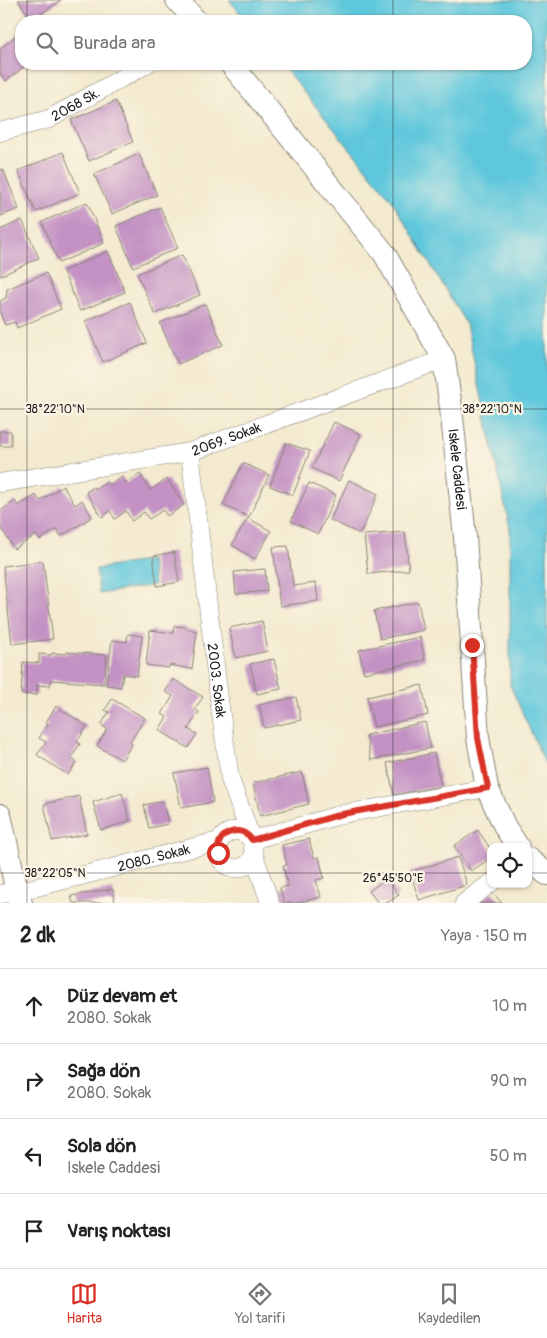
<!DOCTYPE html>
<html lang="tr">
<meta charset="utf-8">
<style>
:root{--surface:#fff;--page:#f6f6f6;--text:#222;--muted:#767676;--line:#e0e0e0;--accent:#d93025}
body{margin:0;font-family:Pangolin,sans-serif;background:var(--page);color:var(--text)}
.controls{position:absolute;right:15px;bottom:15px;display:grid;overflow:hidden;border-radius:10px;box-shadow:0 1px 4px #0004}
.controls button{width:45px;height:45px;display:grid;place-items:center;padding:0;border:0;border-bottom:1px solid var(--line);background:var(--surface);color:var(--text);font:25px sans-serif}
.stop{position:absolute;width:15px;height:15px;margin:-11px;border:4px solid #d93025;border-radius:50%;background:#fff}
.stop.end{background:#d93025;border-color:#fff;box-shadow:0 1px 5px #0008}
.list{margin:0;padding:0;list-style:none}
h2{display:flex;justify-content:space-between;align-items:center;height:65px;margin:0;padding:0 20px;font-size:21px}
h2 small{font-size:16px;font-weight:400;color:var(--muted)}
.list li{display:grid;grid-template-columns:32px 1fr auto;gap:15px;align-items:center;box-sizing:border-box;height:75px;padding:0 20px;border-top:1px solid var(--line)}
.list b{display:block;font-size:19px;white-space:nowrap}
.list p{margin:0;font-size:16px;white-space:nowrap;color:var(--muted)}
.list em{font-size:16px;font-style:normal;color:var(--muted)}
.icon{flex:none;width:28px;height:28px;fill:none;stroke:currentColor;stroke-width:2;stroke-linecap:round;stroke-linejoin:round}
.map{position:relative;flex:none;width:547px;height:903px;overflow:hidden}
.search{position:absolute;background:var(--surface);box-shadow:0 1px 4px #0004;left:15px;right:15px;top:15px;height:55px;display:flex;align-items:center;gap:12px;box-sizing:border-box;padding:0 18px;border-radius:20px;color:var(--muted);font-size:19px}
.sheet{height:365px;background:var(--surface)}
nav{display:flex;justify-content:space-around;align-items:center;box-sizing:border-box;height:70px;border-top:1px solid var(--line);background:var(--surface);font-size:14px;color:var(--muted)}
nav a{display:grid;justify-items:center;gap:2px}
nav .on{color:var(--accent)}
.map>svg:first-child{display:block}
.water{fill:#5fc7dc;stroke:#3e727c}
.building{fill:#c391c3}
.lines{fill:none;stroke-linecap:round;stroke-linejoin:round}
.minor-casing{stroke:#888376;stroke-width:19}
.tertiary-casing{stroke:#888376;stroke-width:24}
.minor{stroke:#fff;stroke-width:18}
.tertiary{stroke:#fff;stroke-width:22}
.route{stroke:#d93025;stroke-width:6}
.ticks{fill:none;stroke:#1c1c1c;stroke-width:1;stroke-opacity:0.45}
.labels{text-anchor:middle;stroke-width:4.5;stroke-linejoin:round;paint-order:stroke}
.street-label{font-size:14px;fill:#1c1c1c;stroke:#fcf5e5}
.ticks-label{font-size:12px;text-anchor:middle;fill:#1c1c1c;stroke:#fcf5e5;stroke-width:4.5;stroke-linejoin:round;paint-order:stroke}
</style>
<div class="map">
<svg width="547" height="903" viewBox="0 0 547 903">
<rect width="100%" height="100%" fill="#fcf5e5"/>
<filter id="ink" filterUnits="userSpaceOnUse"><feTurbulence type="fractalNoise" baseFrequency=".02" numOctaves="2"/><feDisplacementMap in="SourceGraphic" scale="10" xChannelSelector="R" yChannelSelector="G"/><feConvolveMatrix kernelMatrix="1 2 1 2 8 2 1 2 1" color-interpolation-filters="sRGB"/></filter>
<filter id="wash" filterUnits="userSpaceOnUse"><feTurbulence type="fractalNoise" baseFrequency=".0096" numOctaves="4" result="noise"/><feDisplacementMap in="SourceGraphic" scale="20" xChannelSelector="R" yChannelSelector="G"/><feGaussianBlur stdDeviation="1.12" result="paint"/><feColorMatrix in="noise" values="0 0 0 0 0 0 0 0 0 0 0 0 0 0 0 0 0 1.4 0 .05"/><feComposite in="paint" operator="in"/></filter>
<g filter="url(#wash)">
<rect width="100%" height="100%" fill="#f3eacf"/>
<path class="water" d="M229 0H547V768L510 685V529L466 324 391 199 281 64H526V21H247Z
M151 560 154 585 99 594 96 569Z"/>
<g id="blocks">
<path class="building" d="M18 0H61L32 20Z
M19 33 21 36V64H27L6 81 0 74V49Z
M116 101 133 142 89 161 71 120Z
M63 152 80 193 36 212 18 171Z
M139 154 157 195 112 214 94 174Z
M3 169 19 209 0 216V170Z
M87 202 104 243 59 263 42 222Z
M160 207 178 248 133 267 116 226Z
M22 220 39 258 0 276V230Z
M108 251 125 292 80 311 63 271Z
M182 255 200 295 155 314 137 274Z
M46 273 61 309 17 328 15 322 5 325 0 313V301L6 298 7 289Z
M130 302 147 343 103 362 85 321Z
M205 304 223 345 178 364 160 323Z
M334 422 361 434 339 481 312 468Z
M0 431H11V446H0Z
M286 443 310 451 293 495 270 486Z
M243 463 269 475 249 517 223 505Z
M140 474 150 490 167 479 184 505 167 516 163 510 149 519 144 512 132 521 126 511 115 519 110 511 102 517 86 492 94 487 96 489 107 482 109 485 122 477 126 483Z
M349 480 378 494 360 534 330 520Z
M309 483 336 495 318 534 291 521Z
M63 486 75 505 82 500 92 517 61 536 57 529 40 540 36 535 14 549 0 526V511L15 501 18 506 36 495 40 501Z
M248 518 271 531 255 559 232 545Z
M405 532 409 570 368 574 364 535Z
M288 546 293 586 316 583 318 601 280 606 273 547Z
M174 552 179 582 157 586 153 556Z
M43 561 53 639 12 644 3 566Z
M265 569 267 591 236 594 234 572Z
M418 602 424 630 380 639 374 611Z
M262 621 268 651 236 658 229 628Z
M174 626 186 627V629L197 631 192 669 169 665V668L146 665 150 630 173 633Z
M128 634 142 636 137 676 123 674 121 687 106 685 112 640 127 642Z
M420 637 425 660 364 673 359 650Z
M67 652 107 655 104 684 51 680 50 686 37 685V695L21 694 23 662 39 663V654L52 655V653L66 654Z
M274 659 281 689 257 694 250 664Z
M173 679 203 697 195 709 199 712 188 729 197 734 188 748 159 730 167 717 162 714 173 696 165 692Z
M422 685 428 715 374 727 367 697Z
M296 697 301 720 264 728 259 705Z
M112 699 145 718 130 742 132 744 122 760 97 746 107 729 101 725 109 712 105 710Z
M56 706 87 726 77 742 80 744 71 758 77 762 68 775 37 755 46 742 39 738 48 724 46 722Z
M425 722 431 748 371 760 366 735Z
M434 753 441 786 394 795 387 763Z
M207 767 213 802 181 808 174 773Z
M302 772 309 804 260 816 253 783Z
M122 793 130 821 101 830 93 802Z
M79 796 87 834 52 841 44 804Z
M163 801 168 824 149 828 144 805Z
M478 830 491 850V858L471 871 454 846Z
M309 839 314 858 319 857 324 878 316 880 321 897 296 903H284L280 888 288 886 283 866 287 865 282 845Z
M458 857 467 885 419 900 410 872Z
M387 878 399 895 387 903H378L369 891Z
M113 889 115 903H73L71 896Z
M492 892 502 903H479Z"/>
</g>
</g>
<g filter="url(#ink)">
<use href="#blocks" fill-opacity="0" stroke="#888376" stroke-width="1"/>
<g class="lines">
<g class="minor-casing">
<g id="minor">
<path id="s1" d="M0 132 49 119 147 64"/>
<path id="s2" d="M190 452 220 707 230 779 252 840 254 855 270 903"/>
<path id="s3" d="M0 483 190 452 444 359"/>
<path d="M219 841C212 868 243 879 254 855"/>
<path id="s4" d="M0 894 17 892 219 841C230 827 241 828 252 840L343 814 487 788"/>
<path d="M464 903 491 883"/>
</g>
</g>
<g class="tertiary-casing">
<g id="tertiary">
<path d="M177 0 196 21"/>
<path id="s5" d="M231 64 384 253 444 359 451 408 465 537 478 738 487 788 505 827 518 847"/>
<path d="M0 815 17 892 21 903"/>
<path d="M528 859 547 874"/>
</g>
</g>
<use href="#minor" class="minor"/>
<use href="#tertiary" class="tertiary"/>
</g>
</g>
<g class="lines" filter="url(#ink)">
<path class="route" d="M218 853C218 849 218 844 220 841 224 832 238 828 246 834 249 835 250 838 252 840L342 814 488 788 478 738 472 645"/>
</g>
<path class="ticks" d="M27 0V21M393 0V21M27 64V903M393 64V903M0 409H547M0 873H491M528 873H547"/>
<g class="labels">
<g class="street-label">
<text dy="5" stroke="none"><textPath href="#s1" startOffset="81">2068 Sk.</textPath></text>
<text dy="5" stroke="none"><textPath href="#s3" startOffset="231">2069. Sokak</textPath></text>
<text dy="5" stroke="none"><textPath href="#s5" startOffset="476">Iskele Caddesi</textPath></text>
<text dy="5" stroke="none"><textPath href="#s2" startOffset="230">2003. Sokak</textPath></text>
<text dy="5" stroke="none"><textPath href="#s4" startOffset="158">2080. Sokak</textPath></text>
</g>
</g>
<g class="ticks-label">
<text x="55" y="413">38°22'10"N</text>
<text x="492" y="413">38°22'10"N</text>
<text x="55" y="877">38°22'05"N</text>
<text x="393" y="882">26°45'50"E</text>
</g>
</svg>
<div class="controls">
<button><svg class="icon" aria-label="locate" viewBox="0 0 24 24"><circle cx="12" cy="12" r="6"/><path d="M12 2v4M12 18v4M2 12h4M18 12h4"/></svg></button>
</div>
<div class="stop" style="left:218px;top:853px"></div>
<div class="stop end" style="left:472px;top:645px"></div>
<div class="search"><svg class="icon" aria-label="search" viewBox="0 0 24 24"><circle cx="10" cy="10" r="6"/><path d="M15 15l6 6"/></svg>Burada ara</div>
</div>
<section class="sheet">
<h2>2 dk<small>Yaya · 150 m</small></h2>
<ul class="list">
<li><svg class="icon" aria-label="ahead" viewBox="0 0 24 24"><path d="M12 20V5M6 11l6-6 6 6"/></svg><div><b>Düz devam et</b><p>2080. Sokak</p></div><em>10 m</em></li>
<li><svg class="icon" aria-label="right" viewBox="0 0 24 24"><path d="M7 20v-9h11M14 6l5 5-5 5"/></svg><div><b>Sağa dön</b><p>2080. Sokak</p></div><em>90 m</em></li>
<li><svg class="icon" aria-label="left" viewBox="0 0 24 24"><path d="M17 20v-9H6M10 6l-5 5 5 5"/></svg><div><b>Sola dön</b><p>Iskele Caddesi</p></div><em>50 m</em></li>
<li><svg class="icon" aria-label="arrive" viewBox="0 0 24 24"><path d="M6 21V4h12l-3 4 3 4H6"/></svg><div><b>Varış noktası</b></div></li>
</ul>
</section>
<nav>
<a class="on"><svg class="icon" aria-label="map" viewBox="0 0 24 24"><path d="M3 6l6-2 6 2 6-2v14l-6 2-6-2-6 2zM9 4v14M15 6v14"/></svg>Harita</a>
<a><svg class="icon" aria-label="directions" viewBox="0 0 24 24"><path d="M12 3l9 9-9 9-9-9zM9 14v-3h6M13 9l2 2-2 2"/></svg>Yol tarifi</a>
<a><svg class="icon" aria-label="saved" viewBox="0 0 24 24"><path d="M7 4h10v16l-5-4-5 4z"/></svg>Kaydedilen</a>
</nav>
